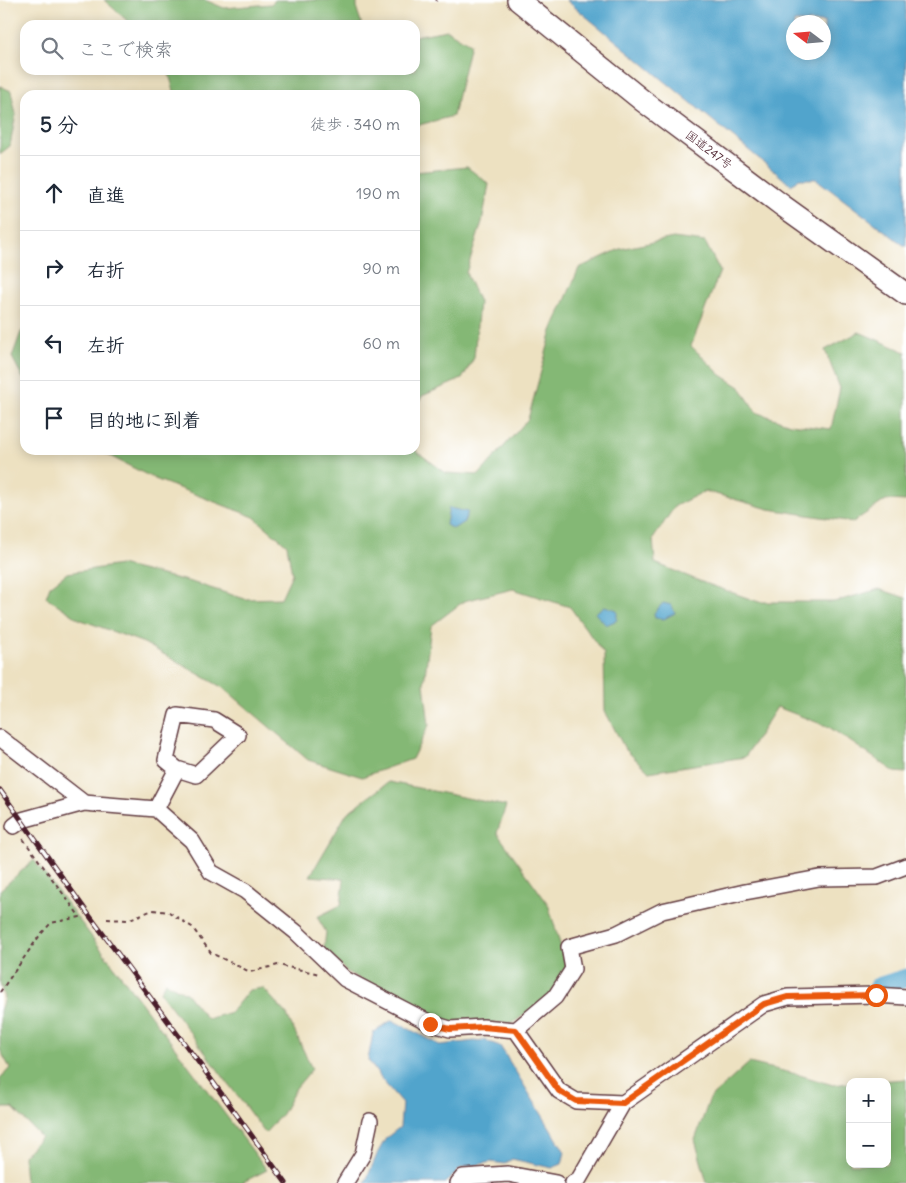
<!DOCTYPE html>
<html lang="ja">
<meta charset="utf-8">
<style>
:root{--surface:#fff;--page:#f2f2f3;--text:#1f2937;--muted:#747a83;--line:#e0e1e3}
body{margin:0;font-family:Delius,"Klee One",sans-serif;background:var(--page);color:var(--text)}
.controls{position:absolute;right:15px;bottom:15px;display:grid;overflow:hidden;border-radius:10px;box-shadow:0 2px 12px #0003}
.controls button{width:45px;height:45px;display:grid;place-items:center;padding:0;border:0;border-bottom:1px solid var(--line);background:var(--surface);color:var(--text);font:25px sans-serif}
.compass{position:absolute;left:786px;top:15px;width:45px;height:45px;border-radius:50%;background:var(--surface);box-shadow:0 2px 12px #0003;rotate:286deg}
.stop{position:absolute;width:15px;height:15px;margin:-11px;border:4px solid #ea580c;border-radius:50%;background:#fff}
.stop.end{background:#ea580c;border-color:#fff;box-shadow:0 1px 5px #0008}
.list{margin:0;padding:0;list-style:none}
h2{display:flex;justify-content:space-between;align-items:center;height:65px;margin:0;padding:0 20px;font-size:21px}
h2 small{font-size:16px;font-weight:400;color:var(--muted)}
.list li{display:grid;grid-template-columns:32px 1fr auto;gap:15px;align-items:center;box-sizing:border-box;height:75px;padding:0 20px;border-top:1px solid var(--line)}
.list b{display:block;font-size:19px;white-space:nowrap}
.list em{font-size:16px;font-style:normal;color:var(--muted)}
.icon{flex:none;width:28px;height:28px;fill:none;stroke:currentColor;stroke-width:2;stroke-linecap:round;stroke-linejoin:round}
.map{position:relative;flex:none;width:906px;height:1183px;overflow:hidden}
.search{position:absolute;background:var(--surface);box-shadow:0 2px 12px #0003;left:20px;top:20px;width:400px;height:55px;display:flex;align-items:center;gap:12px;box-sizing:border-box;padding:0 18px;border-radius:15px;color:var(--muted);font-size:19px}
.panel{position:absolute;background:var(--surface);box-shadow:0 2px 12px #0003;left:20px;top:90px;width:400px;height:365px;border-radius:15px}
.map>svg:first-child{display:block}
.forest{fill:#84b874;stroke:#676c50}
.water{fill:#51a4cc;stroke:#4e627c;fill-rule:evenodd}
.lines{fill:none;stroke-linecap:round;stroke-linejoin:round}
.river{stroke:#51a4cc;stroke-width:19}
.minor-casing{stroke:#623c42;stroke-width:18}
.highway-casing{stroke:#623c42;stroke-width:24}
.path{stroke:#623c42;stroke-width:2;stroke-dasharray:4 4;stroke-linecap:butt}
.minor{stroke:#fff;stroke-width:15}
.highway{stroke:#fff;stroke-width:21}
.rail-casing{stroke:#4a1f2b;stroke-width:5}
.rail{stroke:#fff;stroke-width:3;stroke-dasharray:9;stroke-linecap:butt}
.route{stroke:#ea580c;stroke-width:6}
.labels{text-anchor:middle;stroke-width:4;stroke-linejoin:round;paint-order:stroke}
.street-label{font-size:12px;fill:#4a1f2b;stroke:#fff}
</style>
<div class="map">
<svg width="906" height="1183" viewBox="0 0 906 1183">
<rect width="100%" height="100%" fill="#fff"/>
<filter id="ink" filterUnits="userSpaceOnUse"><feTurbulence type="fractalNoise" baseFrequency=".02" numOctaves="2"/><feDisplacementMap in="SourceGraphic" scale="10" xChannelSelector="R" yChannelSelector="G"/><feConvolveMatrix kernelMatrix="1 2 1 2 8 2 1 2 1" color-interpolation-filters="sRGB"/></filter>
<filter id="wash" filterUnits="userSpaceOnUse"><feTurbulence type="fractalNoise" baseFrequency=".0096" numOctaves="4" result="noise"/><feDisplacementMap in="SourceGraphic" scale="20" xChannelSelector="R" yChannelSelector="G"/><feGaussianBlur stdDeviation="1.12" result="paint"/><feColorMatrix in="noise" values="0 0 0 0 0 0 0 0 0 0 0 0 0 0 0 0 0 1.4 0 .05"/><feComposite in="paint" operator="in"/></filter>
<g filter="url(#wash)">
<rect width="100%" height="100%" fill="#ede1c1"/>
<path class="forest" d="M104 0H205L224 8 271 4 275 0H357V10L362 25H132Z
M447 30 470 44 453 116 415 126V95H175L168 70H415V36Z
M0 86 11 91 16 114 10 146 0 154Z
M467 167 489 184 482 222 466 273 479 302 474 358 462 379 422 396 415 411V172Z
M673 238 705 242 720 271 691 346 721 375 740 387 756 412 790 424 831 429 840 388 825 350 859 332 906 352V501L886 500 853 522 769 509 705 491 675 506 653 539 655 563 702 582 759 602H834L879 589 906 598V773L895 772 829 727 777 707 745 757 649 772 625 749 605 711 604 654 570 607 513 589 464 601 431 626 424 684 429 725 412 759 362 777 308 760 225 689 144 643 79 619 46 597 50 586 67 573 120 565 191 582 245 599 281 598 292 574 287 545 254 517 155 479 98 450H415V440L416 451 446 473 479 475 528 419 552 331 579 268 620 249Z
M25 328V382L12 357 21 332Z
M389 782 506 806 497 833 548 904 567 967 553 993 513 1023H449L430 1017 347 972 324 948 326 932 317 917 341 905 344 879 310 876 347 813Z
M34 860 267 1170 241 1183H25L23 1156 41 1137 13 1108H0V1079L10 1068 0 1050V1011L4 998 0 982V890Z
M165 982 186 993 207 1019 231 1012 249 990 263 988 287 1015 312 1069 296 1088 282 1114 265 1133 160 992Z
M749 1063 796 1074 833 1085 850 1083V1164H887V1082H865L906 1079V1183H707L695 1140 710 1098Z"/>
<path class="water" d="M566 0H906V247L816 179H799L791 185ZM824 22V52H794V22Z
M449 508 468 512 464 522 453 529 446 525Z
M663 603 671 605 675 613 664 619 655 618 654 613Z
M605 606 617 610V620L606 625 595 613Z
M392 1020 440 1045 484 1040 500 1046 565 1152 562 1164 552 1168 512 1159 505 1164 491 1162 461 1168 446 1183H365L378 1152 386 1138 400 1127 402 1103 382 1080 368 1060 373 1033Z"/>
<g class="lines">
<path class="river" d="M878 987 906 978"/>
</g>
</g>
<g filter="url(#ink)">
<g class="lines">
<g class="minor-casing">
<path id="minor" d="M0 738 84 803
M156 809 177 769 166 760 177 715 214 720 238 735 196 775 177 769
M14 826 22 820 84 803 156 809 192 841 211 872 245 891 296 932 345 979 430 1023 450 1029 483 1027 516 1030 555 997 573 969 569 947 616 934 662 911 745 892 819 878 877 877 906 866
M516 1030 559 1091 576 1101 623 1103
M345 1183 363 1154 370 1121
M458 1183 463 1177 508 1174 556 1183
M573 1183 579 1179 623 1103 764 1004 788 997 876 995 906 997"/>
</g>
<g class="highway-casing">
<path id="highway" d="M518 0 643 101 783 206 906 294"/>
</g>
<path class="path" d="M436 1 437 0
M107 919 127 920 153 910 169 912 192 927 211 953 250 972 278 965 320 974
M0 992 40 935 51 923 80 917 21 836"/>
<use href="#minor" class="minor"/>
<use href="#highway" class="highway"/>
<g class="rail-casing">
<path id="rail" d="M0 790 89 915 213 1082 286 1183"/>
</g>
<use href="#rail" class="rail"/>
</g>
</g>
<g class="lines" filter="url(#ink)">
<path class="route" d="M430 1024 450 1029 483 1027 516 1030 559 1091 576 1101 623 1103 764 1004 788 997 876 995"/>
</g>
<g class="labels">
<g class="street-label">
<text transform="translate(709 150) rotate(37)" y="4">国道247号</text>
</g>
</g>
</svg>
<div class="controls">
<button>+</button>
<button>−</button>
</div>
<svg class="compass" viewBox="-18 -18 36 36"><path d="M0-13l5 13h-10z" fill="#e53935"/><path d="M0 13l5-13h-10z" fill="#747a83"/></svg>
<div class="stop" style="left:876px;top:995px"></div>
<div class="stop end" style="left:430px;top:1024px"></div>
<div class="search"><svg class="icon" aria-label="search" viewBox="0 0 24 24"><circle cx="10" cy="10" r="6"/><path d="M15 15l6 6"/></svg>ここで検索</div>
<section class="panel">
<h2>5 分<small>徒歩 · 340 m</small></h2>
<ul class="list">
<li><svg class="icon" aria-label="ahead" viewBox="0 0 24 24"><path d="M12 20V5M6 11l6-6 6 6"/></svg><div><b>直進</b></div><em>190 m</em></li>
<li><svg class="icon" aria-label="right" viewBox="0 0 24 24"><path d="M7 20v-9h11M14 6l5 5-5 5"/></svg><div><b>右折</b></div><em>90 m</em></li>
<li><svg class="icon" aria-label="left" viewBox="0 0 24 24"><path d="M17 20v-9H6M10 6l-5 5 5 5"/></svg><div><b>左折</b></div><em>60 m</em></li>
<li><svg class="icon" aria-label="arrive" viewBox="0 0 24 24"><path d="M6 21V4h12l-3 4 3 4H6"/></svg><div><b>目的地に到着</b></div></li>
</ul>
</section>
</div>
